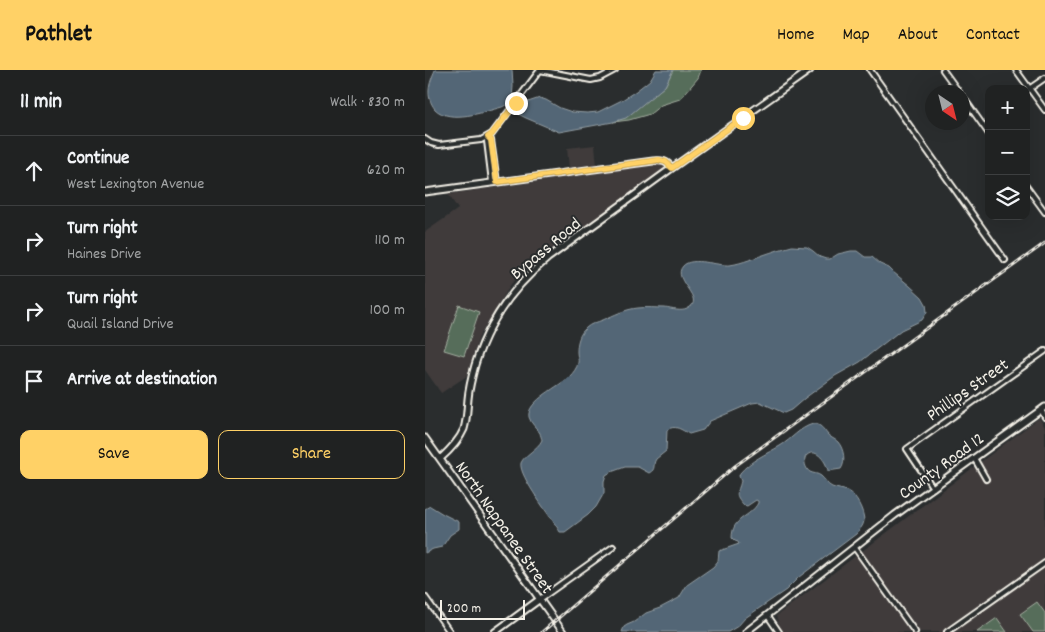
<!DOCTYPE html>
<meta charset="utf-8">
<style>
:root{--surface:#202222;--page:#282a2a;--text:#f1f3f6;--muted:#a2a4a5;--line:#3d3f40;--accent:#ffd166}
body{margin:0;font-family:Dekko,sans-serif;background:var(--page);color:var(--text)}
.controls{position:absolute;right:15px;top:15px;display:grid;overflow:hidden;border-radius:10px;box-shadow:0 5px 20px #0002}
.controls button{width:45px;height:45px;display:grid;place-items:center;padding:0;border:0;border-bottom:1px solid var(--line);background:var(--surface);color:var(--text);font:25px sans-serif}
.compass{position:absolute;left:500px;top:15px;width:45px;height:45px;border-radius:50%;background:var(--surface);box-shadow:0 5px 20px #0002;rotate:145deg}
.scale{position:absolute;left:15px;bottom:12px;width:85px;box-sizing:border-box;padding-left:5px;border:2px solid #f4f1e8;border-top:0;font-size:14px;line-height:18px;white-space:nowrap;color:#f4f1e8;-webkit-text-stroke:4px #2a2d2e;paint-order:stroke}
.stop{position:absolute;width:15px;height:15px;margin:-11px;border:4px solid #ffd166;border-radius:50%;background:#fff}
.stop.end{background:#ffd166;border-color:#fff;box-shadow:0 1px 5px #0008}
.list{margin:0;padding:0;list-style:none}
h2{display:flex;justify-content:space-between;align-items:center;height:65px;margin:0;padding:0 20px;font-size:21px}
h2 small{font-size:16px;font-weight:400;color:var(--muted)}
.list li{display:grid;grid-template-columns:32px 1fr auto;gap:15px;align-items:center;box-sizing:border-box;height:70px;padding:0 20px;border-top:1px solid var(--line)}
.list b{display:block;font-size:19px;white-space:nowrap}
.list p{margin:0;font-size:16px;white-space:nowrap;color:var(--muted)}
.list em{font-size:16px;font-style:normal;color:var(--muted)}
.actions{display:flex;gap:10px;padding:15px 20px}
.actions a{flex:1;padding:11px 0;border:1px solid var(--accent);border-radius:10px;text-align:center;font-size:18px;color:var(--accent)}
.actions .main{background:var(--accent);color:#111}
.icon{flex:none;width:28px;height:28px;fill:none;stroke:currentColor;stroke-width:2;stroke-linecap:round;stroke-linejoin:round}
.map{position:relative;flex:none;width:620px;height:562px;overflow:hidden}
header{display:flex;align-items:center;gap:30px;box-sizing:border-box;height:70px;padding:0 25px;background:var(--accent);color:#111}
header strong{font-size:24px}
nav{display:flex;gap:28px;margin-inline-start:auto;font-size:18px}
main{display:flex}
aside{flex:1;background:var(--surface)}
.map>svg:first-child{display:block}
.built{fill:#3f3b3b}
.green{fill:#566d5a;stroke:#a5afa1}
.water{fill:#536676;stroke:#939ea4}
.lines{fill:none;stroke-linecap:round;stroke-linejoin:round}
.minor-casing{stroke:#f4f1e8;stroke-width:8}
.major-casing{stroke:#f4f1e8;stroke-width:9}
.minor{stroke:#2a2d2e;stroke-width:4}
.major{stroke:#2a2d2e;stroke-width:5}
.rail-casing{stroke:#f4f1e8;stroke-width:3}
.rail{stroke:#2a2d2e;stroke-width:1;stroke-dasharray:4;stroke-linecap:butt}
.route{stroke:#ffd166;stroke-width:6}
.labels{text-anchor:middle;stroke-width:4;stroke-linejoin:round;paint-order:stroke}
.street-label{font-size:18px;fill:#f4f1e8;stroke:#2a2d2e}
</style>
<header>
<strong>Pathlet</strong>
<nav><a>Home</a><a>Map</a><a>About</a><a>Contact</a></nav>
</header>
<main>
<aside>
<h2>11 min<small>Walk · 830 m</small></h2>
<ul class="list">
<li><svg class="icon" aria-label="ahead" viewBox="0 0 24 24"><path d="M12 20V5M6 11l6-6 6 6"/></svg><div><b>Continue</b><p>West Lexington Avenue</p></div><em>620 m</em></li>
<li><svg class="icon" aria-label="right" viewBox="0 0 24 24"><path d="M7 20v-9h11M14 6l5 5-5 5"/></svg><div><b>Turn right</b><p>Haines Drive</p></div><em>110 m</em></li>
<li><svg class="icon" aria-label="right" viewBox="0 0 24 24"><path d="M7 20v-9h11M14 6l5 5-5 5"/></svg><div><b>Turn right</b><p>Quail Island Drive</p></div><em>100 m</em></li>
<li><svg class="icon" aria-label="arrive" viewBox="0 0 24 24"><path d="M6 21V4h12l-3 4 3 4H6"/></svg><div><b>Arrive at destination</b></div></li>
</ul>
<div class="actions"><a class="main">Save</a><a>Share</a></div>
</aside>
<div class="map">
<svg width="620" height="562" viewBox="0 0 620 562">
<rect width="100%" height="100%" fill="#2a2d2e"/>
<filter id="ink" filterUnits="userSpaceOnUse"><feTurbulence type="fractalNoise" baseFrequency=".02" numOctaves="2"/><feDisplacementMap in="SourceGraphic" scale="10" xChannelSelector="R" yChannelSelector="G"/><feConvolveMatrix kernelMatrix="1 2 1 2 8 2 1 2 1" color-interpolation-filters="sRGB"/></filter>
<g filter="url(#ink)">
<path class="built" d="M170 75 172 96 144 99 142 78Z
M234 94H239L240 96 239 100 123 182 86 214 54 267 42 306 16 323 0 300V162L33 139 23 124Z
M614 348 620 357V562H357L351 546Z"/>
<path class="green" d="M248 0H276L273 8 255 29 236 35 225 44 204 50 188 52 201 47 240 16Z
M34 235 54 242 39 286 19 280Z
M612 532 620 543V562H608L595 544Z
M572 548 582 562H552Z"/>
<path class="water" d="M10 0H87L88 16 87 30V33L93 37 100 33 115 28 121 30 135 38 147 42 162 43 173 42 197 30 211 21 225 10 231 0H248L240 16 201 48 188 52 134 62 101 48 93 44 84 35H81L77 37C59 42 25 54 10 39 0 26 4 14 10 0Z
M367 176 382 177 388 181 395 187 401 189H405L413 184 426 181H432L440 187H447L455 194 464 198 468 202 485 216 497 227 501 234 502 242 497 250 476 260 435 292 410 306 380 328 366 340 359 343 335 332 327 333 285 351 278 360 264 364C257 360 250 354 242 360L241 381C238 384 234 386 231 389 227 395 232 399 224 403L213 397H200L186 402 181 405 179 411V423L171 437 163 445 140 462H135C128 449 93 406 96 393 99 385 113 379 117 370 117 369 115 364 115 363 111 357 106 354 104 347 101 331 136 316 145 306 148 303 152 298 153 293 154 290 152 286 152 282 152 273 154 264 161 258 165 254 172 252 178 250 189 245 201 239 213 238 222 237 231 238 240 238 247 239 256 242 262 239 283 229 245 210 258 196 267 186 292 196 305 195 312 194 318 192 324 190 338 185 352 180 367 176Z
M388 354C396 354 398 359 403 365 406 368 410 369 413 372 419 379 421 392 416 399L403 401C402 393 392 377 382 385 377 389 381 400 385 402 389 404 392 403 396 406 400 409 402 415 407 417 412 419 417 419 422 421 431 425 439 441 439 451 438 457 434 460 431 464L374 507 361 520 320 548 313 556 303 562H197L199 557 202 555 209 552 221 543 235 538 254 528 262 515 288 497 293 491 294 481 314 474 313 472 310 471 307 468C307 447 325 448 333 433V431L331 430 322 436 319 435C308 423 313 424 316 411L314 406 315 403C325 391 341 384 355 376 367 369 374 358 388 354Z
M5 436 18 444 34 452V459L25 465 17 477 8 479 0 483V439Z"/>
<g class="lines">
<g class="minor-casing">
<path id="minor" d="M115 0 166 10 175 8 190 0
M445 0 580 190
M518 0 534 22
M591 0 620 40
M604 19 620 8
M538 27 564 64
M0 69 6 73 14 75 56 70 67 64 115 0
M67 112 62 71 63 67 66 70 72 112
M601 116 620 142
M616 340 620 347
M549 388 561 409
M508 418 482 379 620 281
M430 478 490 562
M0 527 25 562
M115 529 188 477
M343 546 354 562
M522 562 620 493"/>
</g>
<g class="major-casing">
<path id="major" d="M0 122 228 91C237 90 242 91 247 98L385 0
M0 368 138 562
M15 389C25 380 34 371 39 359 42 349 42 339 43 329 44 317 47 306 50 295 63 252 89 216 123 188L247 98
M70 562 115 529
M321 562 470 445 620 337"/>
</g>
<use href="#minor" class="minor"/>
<use href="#major" class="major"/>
<g class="rail-casing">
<path id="rail" d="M117 562 310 396 620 173"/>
</g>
<use href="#rail" class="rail"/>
</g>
</g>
<g class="lines" filter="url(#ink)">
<path class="route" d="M91 33 67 64 63 67 66 70 72 112 234 90 241 92 247 98 318 48"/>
</g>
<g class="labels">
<g class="street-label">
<text transform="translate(120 178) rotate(-40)" y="6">Bypass Road</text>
<text transform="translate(542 319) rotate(-35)" y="6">Phillips Street</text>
<text transform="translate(516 395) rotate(-36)" y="6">County Road 12</text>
<text transform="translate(80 457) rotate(55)" y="6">North Nappanee Street</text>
</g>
</g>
</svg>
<div class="controls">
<button>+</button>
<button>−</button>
<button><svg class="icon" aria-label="layers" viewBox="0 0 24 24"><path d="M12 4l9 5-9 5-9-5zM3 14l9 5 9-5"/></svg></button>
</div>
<svg class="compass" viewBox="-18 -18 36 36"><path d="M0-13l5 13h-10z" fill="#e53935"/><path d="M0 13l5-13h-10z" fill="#a2a4a5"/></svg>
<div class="scale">200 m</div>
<div class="stop" style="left:318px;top:48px"></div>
<div class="stop end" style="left:91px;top:33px"></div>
</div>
</main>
